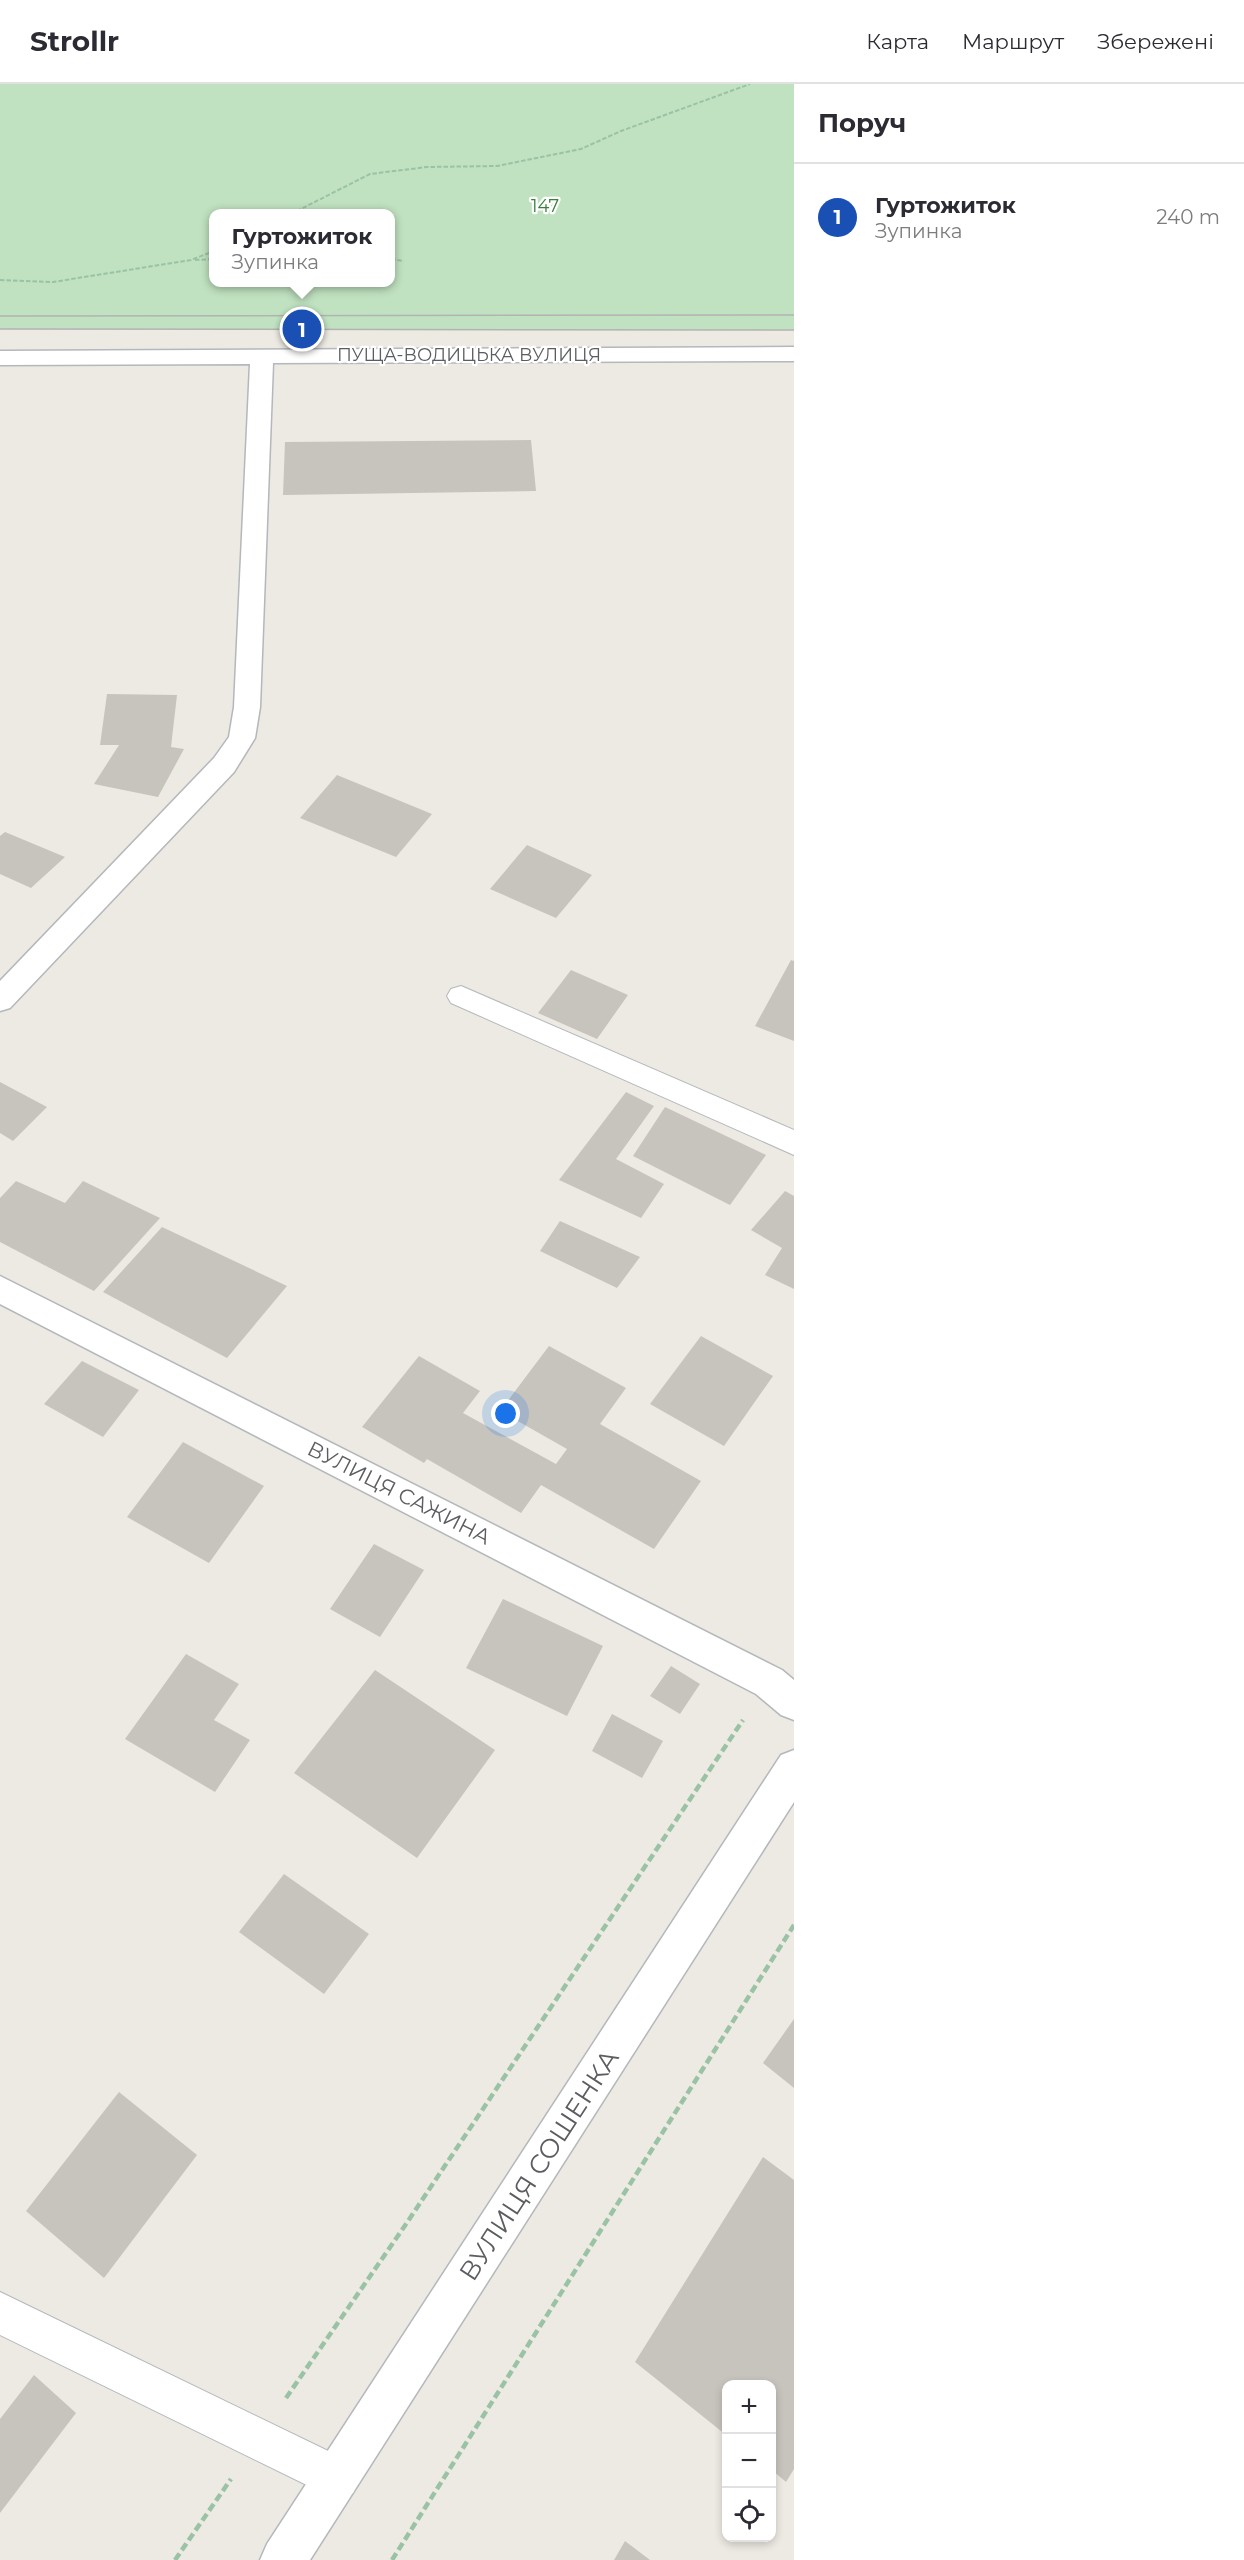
<!DOCTYPE html>
<html lang="uk">
<meta charset="utf-8">
<style>
:root{--surface:#fff;--page:#f7f7f7;--text:#2b2b33;--muted:#7c7c81;--line:#e1e1e2;--accent:#db4639}
body{margin:0;font-family:Montserrat,sans-serif;background:var(--page);color:var(--text)}
.controls{position:absolute;right:18px;bottom:18px;display:grid;overflow:hidden;border-radius:12px;box-shadow:0 3px 9px #0003}
.controls button{width:54px;height:54px;display:grid;place-items:center;padding:0;border:0;border-bottom:2px solid var(--line);background:var(--surface);color:var(--text);font:30px sans-serif}
.you{position:absolute;left:506px;top:1330px;width:21px;height:21px;margin:-15px;border:4px solid #fff;border-radius:50%;background:#1a73e8;box-shadow:0 0 0 9px #1a73e833}
.badge{display:grid;place-items:center;width:39px;height:39px;border-radius:50%;background:var(--accent);color:#fff;font-size:20px;font-weight:700}
.pin{position:absolute;translate:-50% -50%;border:3px solid #fff;box-shadow:0 2px 6px #0006}
.popup{position:absolute;left:209px;top:125px;width:186px;height:78px;box-sizing:border-box;display:grid;place-content:center;border-radius:12px;background:var(--surface);filter:drop-shadow(0 2px 4px #0005);font-size:20px;white-space:nowrap;color:var(--muted)}
.popup b{font-size:22px;color:var(--text)}
.popup::after{content:'';position:absolute;left:50%;top:100%;margin-left:-12px;border:12px solid transparent;border-top-color:var(--surface)}
.list{margin:0;padding:0;list-style:none}
h2{display:flex;justify-content:space-between;align-items:center;height:78px;margin:0;padding:0 24px;font-size:26px}
h2 small{font-size:20px;font-weight:400;color:var(--muted)}
.list li{display:grid;grid-template-columns:39px 1fr auto;gap:18px;align-items:center;box-sizing:border-box;height:108px;padding:0 24px;border-top:2px solid var(--line)}
.list b{display:block;font-size:22px;white-space:nowrap}
.list p{margin:0;font-size:20px;white-space:nowrap;color:var(--muted)}
.list em{font-size:20px;font-style:normal;color:var(--muted)}
.icon{flex:none;width:33px;height:33px;fill:none;stroke:currentColor;stroke-width:2;stroke-linecap:round;stroke-linejoin:round}
.map{position:relative;flex:none;width:794px;height:2476px;overflow:hidden}
header{display:flex;align-items:center;gap:36px;box-sizing:border-box;height:84px;padding:0 30px;background:var(--surface);border-bottom:2px solid var(--line)}
header strong{font-size:28px}
nav{display:flex;gap:33px;margin-inline-start:auto;font-size:21px}
main{display:flex}
aside{flex:1;background:var(--surface)}
.map>svg:first-child{display:block}
.green{fill:#c0e2c0;fill-rule:evenodd}
.building{fill:#c7c4be}
.lines{fill:none;stroke-linecap:round;stroke-linejoin:round}
.lane-casing{stroke:#b4b7bb;stroke-width:2}
.street-casing{stroke:#b4b7bb;stroke-width:3}
.path-far1{stroke:#9ac2a5;stroke-width:2;stroke-dasharray:4.5 2;stroke-linecap:butt}
.path{stroke:#9ac2a5;stroke-width:4.5;stroke-dasharray:8 4;stroke-linecap:butt}
.lane{fill:#fff;fill-rule:evenodd}
.street{fill:#fff;fill-rule:evenodd}
.tram{stroke:#b2b3b3;stroke-width:1.5}
.labels{text-anchor:middle;stroke-width:4.5;stroke-linejoin:round;paint-order:stroke}
.far-park-label{font-size:18px;fill:#3b803e;stroke:#fff}
.far-street-label{font-size:18px;fill:#5a5d61;stroke:#fff}
.street-label{font-size:21px;fill:#5a5d61;stroke:#fff}
.near-street-label{font-size:26px;fill:#5a5d61;stroke:#fff}
</style>
<header>
<strong>Strollr</strong>
<nav><a>Карта</a><a>Маршрут</a><a>Збережені</a></nav>
</header>
<main>
<div class="map">
<svg width="794" height="2476" viewBox="0 0 794 2476">
<rect width="100%" height="100%" fill="#eceae2"/>
<path class="green" d="M0 0H794V246L0 245ZM214 130H391V198H214Z"/>
<path class="building" d="M531 356 536 407 283 411 285 358Z
M107 610 177 611 171 663 184 665 158 713 94 700 119 661H100Z
M337 691 432 730 396 773 300 734Z
M5 748 65 773 31 804 0 790V752Z
M527 761 592 791 556 834 490 805Z
M791 876 794 877V957L755 942Z
M571 886 628 911 597 955 538 929Z
M0 998 47 1023 13 1057 0 1049Z
M626 1008 654 1022 616 1075 664 1100 641 1134 559 1096Z
M665 1023 766 1071 730 1121 633 1072Z
M16 1097 65 1119 83 1097 160 1134 94 1207 0 1158V1114Z
M785 1107 794 1112V1205L765 1191 782 1164 751 1146Z
M560 1137 640 1173 617 1204 540 1167Z
M162 1143 287 1202 227 1274 103 1208Z
M701 1252 773 1292 724 1362 650 1320Z
M549 1262 626 1304 600 1340 701 1397 654 1465 541 1401 521 1429 427 1375 424 1379 362 1343 419 1272 480 1307 463 1329 556 1380 567 1365 500 1327Z
M82 1277 139 1306 103 1353 44 1320Z
M183 1358 264 1402 209 1479 127 1433Z
M374 1460 424 1486 380 1553 330 1525Z
M503 1515 603 1562 567 1632 466 1584Z
M186 1570 239 1600 214 1636 250 1656 215 1708 125 1655Z
M671 1582 700 1600 680 1630 650 1612Z
M375 1586 495 1666 417 1774 294 1689Z
M612 1630 663 1657 642 1694 592 1667Z
M284 1790 369 1850 324 1910 239 1848Z
M794 1935V2004L763 1979Z
M119 2008 197 2071 104 2194 26 2127Z
M763 2073 794 2096V2385L786 2398 772 2386V2300H726V2351L635 2278Z
M34 2291 76 2329 0 2429V2335Z
M625 2457 650 2476H614Z"/>
<g class="lines">
<g class="lane-casing">
<path id="lane" d="M461 902 794 1046V1071L451 919 447 912 451 905Z
M0 2208 353 2379 360 2394 353 2409 338 2416 323 2409 0 2251Z"/>
</g>
<g class="street-casing">
<path id="street" d="M794 263V277L273 279 260 623 255 654 234 688 10 924 0 927V897L214 674 229 653 234 623 250 280 0 281V267Z
M0 1192 782 1586 794 1596V1636L781 1631 756 1610 0 1220Z
M794 1666V1718L310 2476H260L267 2460 781 1671Z"/>
</g>
<path class="path-far1" d="M291 130 370 90 427 83 497 82 581 65 621 47 750 0
M391 175 404 177
M195 176 214 175
M0 196 53 198 191 176 214 167"/>
<path class="path" d="M286 2314 404 2143 743 1636
M175 2476 231 2395
M392 2476 794 1841"/>
<use href="#lane" class="lane"/>
<use href="#street" class="street"/>
<path class="tram" d="M0 232 794 231
M0 245 794 246"/>
</g>
<g class="labels">
<g class="far-park-label">
<text x="545" y="128">147</text>
</g>
<g class="far-street-label">
<text x="469" y="277">ПУЩА-ВОДИЦЬКА ВУЛИЦЯ</text>
</g>
<g class="street-label">
<text transform="translate(399 1409) rotate(27)" y="7">ВУЛИЦЯ САЖИНА</text>
</g>
<g class="near-street-label">
<text transform="translate(539 2081) rotate(-57)" y="9">ВУЛИЦЯ СОШЕНКА</text>
</g>
</g>
</svg>
<div class="controls">
<button>+</button>
<button>−</button>
<button><svg class="icon" aria-label="locate" viewBox="0 0 24 24"><circle cx="12" cy="12" r="6"/><path d="M12 2v4M12 18v4M2 12h4M18 12h4"/></svg></button>
</div>
<div class="you"></div>
<div class="pin badge" style="left:302px;top:245px;background:#1a4fb4">1</div>
<div class="popup"><b>Гуртожиток</b>Зупинка</div>
</div>
<aside>
<h2>Поруч<small></small></h2>
<ul class="list">
<li><span class="badge" style="background:#1a4fb4">1</span><div><b>Гуртожиток</b><p>Зупинка</p></div><em>240 m</em></li>
</ul>
</aside>
</main>
